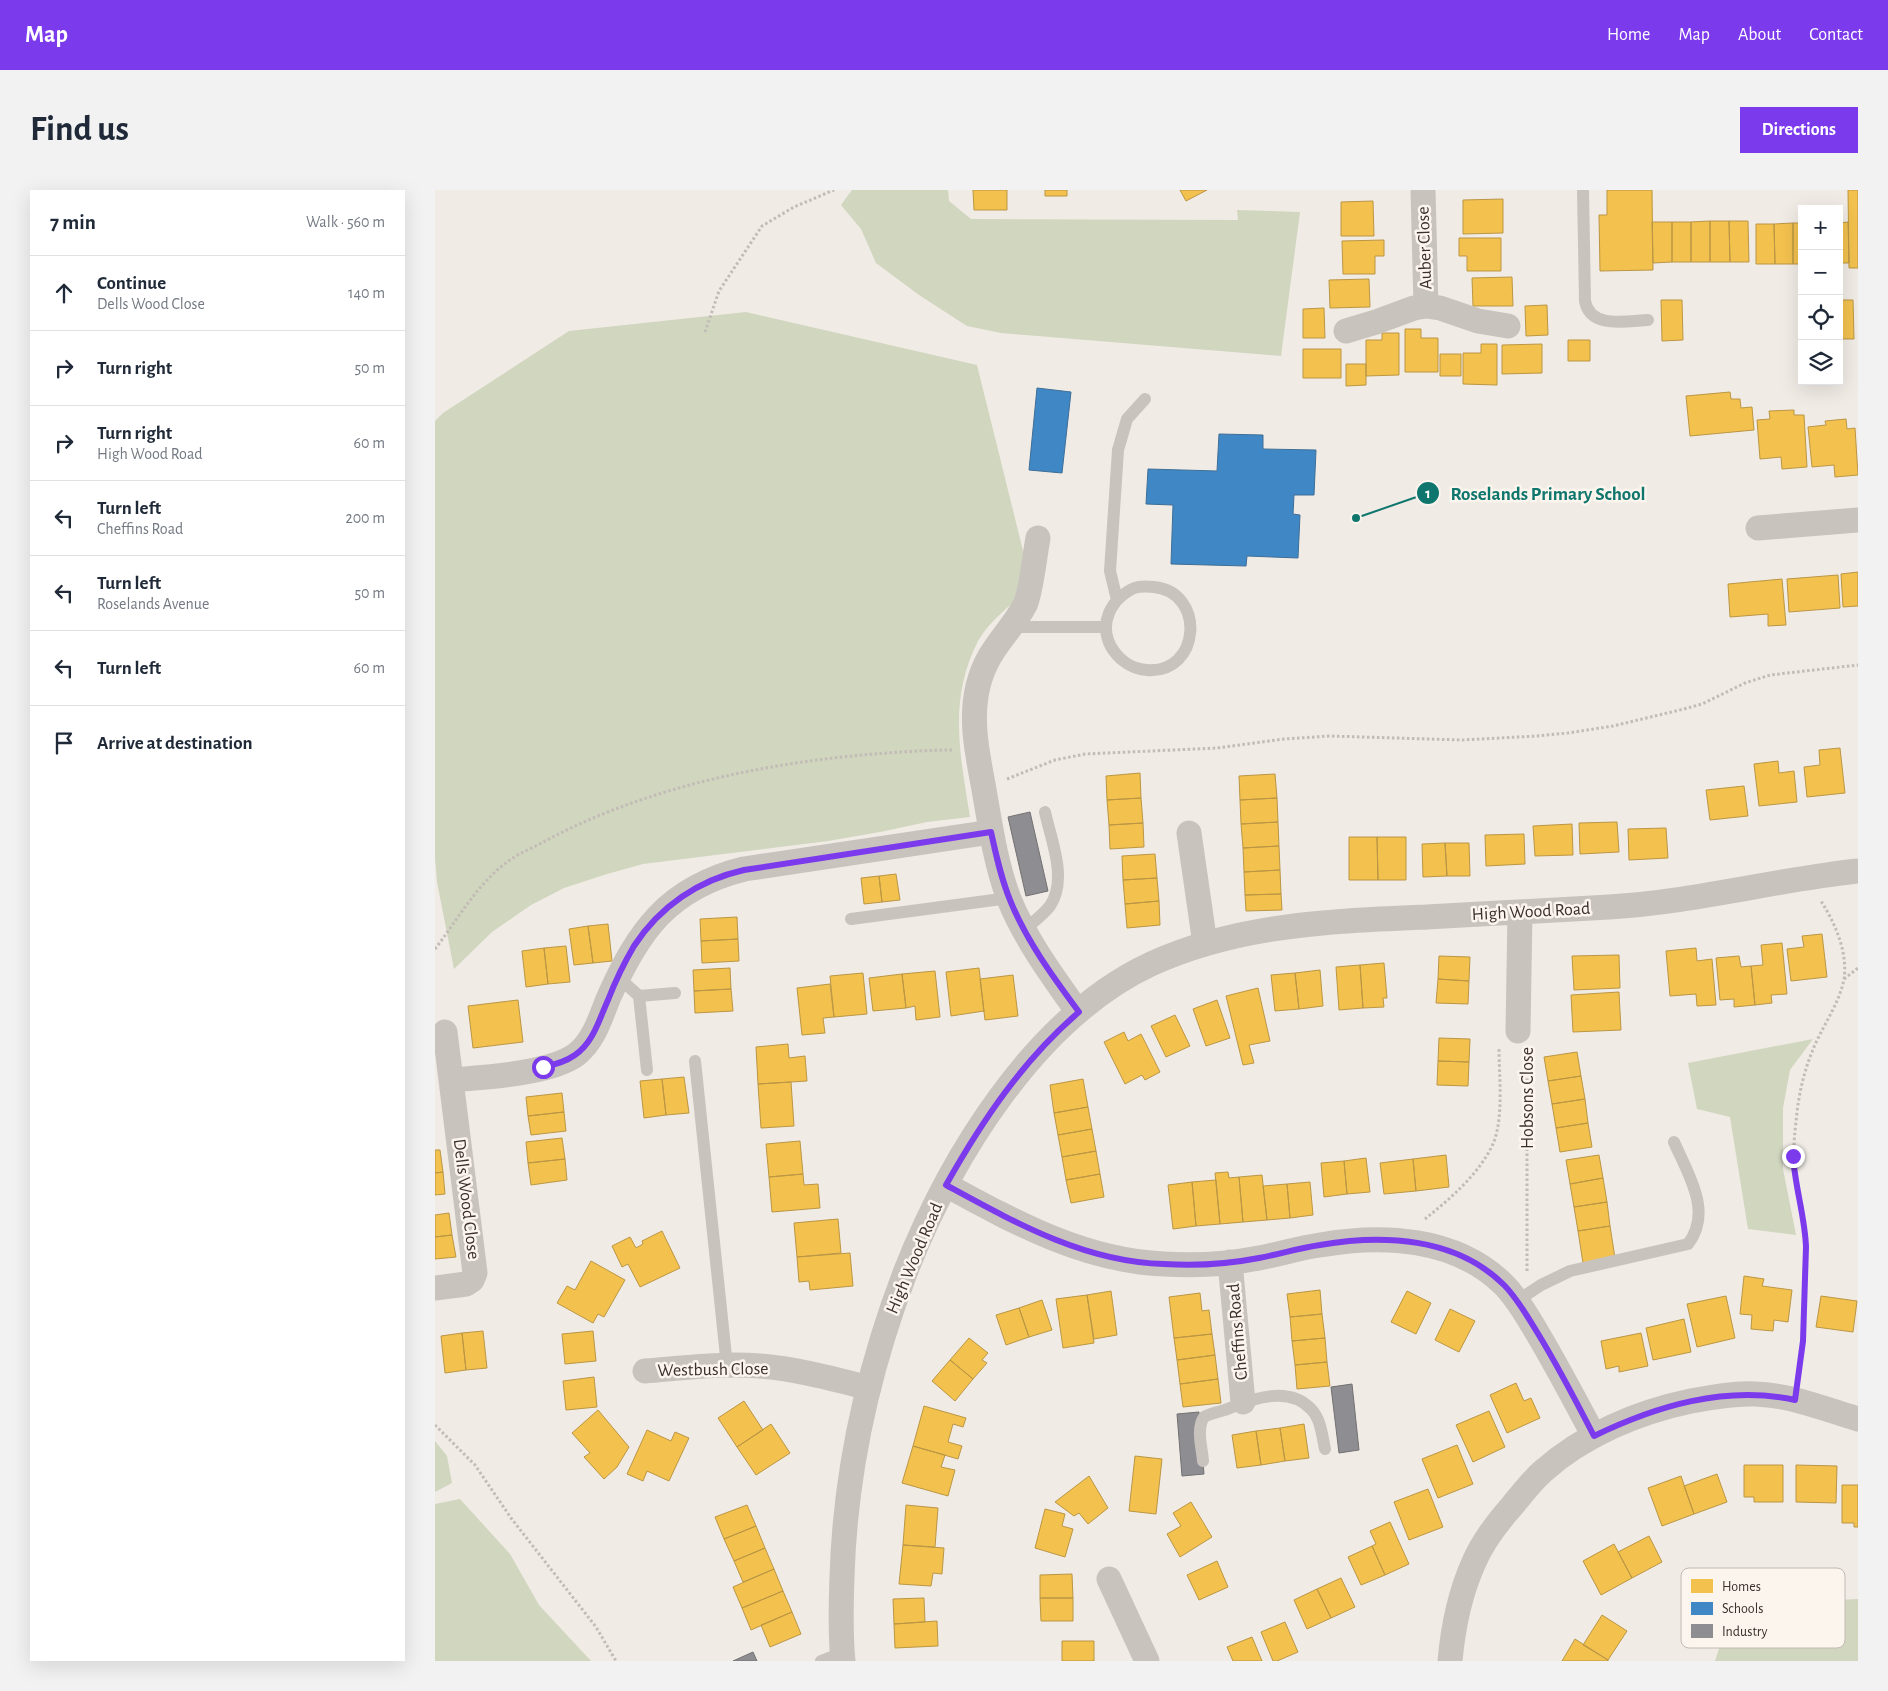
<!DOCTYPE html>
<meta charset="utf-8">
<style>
:root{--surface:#fff;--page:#f2f2f3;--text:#1f2937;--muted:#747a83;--line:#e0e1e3;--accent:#7c3aed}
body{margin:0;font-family:"Alegreya Sans",sans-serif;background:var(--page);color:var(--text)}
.controls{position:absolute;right:15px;top:15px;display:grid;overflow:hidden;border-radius:0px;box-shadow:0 5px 20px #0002}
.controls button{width:45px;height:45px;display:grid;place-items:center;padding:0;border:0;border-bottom:1px solid var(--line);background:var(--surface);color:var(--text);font:25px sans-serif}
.stop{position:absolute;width:15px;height:15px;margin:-11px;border:4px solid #7c3aed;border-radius:50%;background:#fff}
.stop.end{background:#7c3aed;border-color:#fff;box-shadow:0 1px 5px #0008}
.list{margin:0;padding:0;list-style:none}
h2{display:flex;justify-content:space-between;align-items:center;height:65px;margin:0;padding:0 20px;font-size:21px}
h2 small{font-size:16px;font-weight:400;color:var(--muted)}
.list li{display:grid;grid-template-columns:32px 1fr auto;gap:15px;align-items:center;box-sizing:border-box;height:75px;padding:0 20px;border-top:1px solid var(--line)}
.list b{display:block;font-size:19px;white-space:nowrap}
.list p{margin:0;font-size:16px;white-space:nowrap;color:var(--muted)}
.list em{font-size:16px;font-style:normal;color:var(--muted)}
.icon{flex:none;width:28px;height:28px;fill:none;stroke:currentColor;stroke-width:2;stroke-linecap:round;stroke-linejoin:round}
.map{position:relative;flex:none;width:1423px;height:1471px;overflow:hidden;border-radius:0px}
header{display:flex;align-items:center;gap:30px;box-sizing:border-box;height:70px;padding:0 25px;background:var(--accent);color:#fff}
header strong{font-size:24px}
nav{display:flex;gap:28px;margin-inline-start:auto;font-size:18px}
.intro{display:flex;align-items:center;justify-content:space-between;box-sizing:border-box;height:120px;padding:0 30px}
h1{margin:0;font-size:35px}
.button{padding:12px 22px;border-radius:0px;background:var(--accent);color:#fff;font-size:18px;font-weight:700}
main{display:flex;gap:30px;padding:0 30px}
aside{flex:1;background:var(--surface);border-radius:0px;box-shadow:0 5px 20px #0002}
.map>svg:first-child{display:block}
.green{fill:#d1d6bf}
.homes{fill:#f2c14e;stroke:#bb9644}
.schools{fill:#3f88c5;stroke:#3e6e97}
.industry{fill:#8d8d92;stroke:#747173}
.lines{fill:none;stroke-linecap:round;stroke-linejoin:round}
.path{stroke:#c2bbb6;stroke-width:3;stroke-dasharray:2.5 2.5;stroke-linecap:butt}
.service{stroke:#c9c3be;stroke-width:12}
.minor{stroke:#c9c3be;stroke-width:25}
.route{stroke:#7c3aed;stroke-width:6}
.labels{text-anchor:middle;stroke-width:5;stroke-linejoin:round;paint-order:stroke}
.street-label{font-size:18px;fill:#3b302b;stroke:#fbf5ee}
.key{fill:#fbf5ee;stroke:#c1bab4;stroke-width:1}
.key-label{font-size:14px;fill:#3b302b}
.leader{fill:none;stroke:#0f766e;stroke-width:2}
.callout-dot{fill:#0f766e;stroke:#fbf5ee;stroke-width:2}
.mark-label{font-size:15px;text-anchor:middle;font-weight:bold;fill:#fff}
.callout-label{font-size:19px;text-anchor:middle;font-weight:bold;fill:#0f766e;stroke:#fbf5ee;stroke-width:5;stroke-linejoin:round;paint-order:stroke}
</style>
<header>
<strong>Map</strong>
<nav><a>Home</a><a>Map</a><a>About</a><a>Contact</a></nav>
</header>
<div class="intro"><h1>Find us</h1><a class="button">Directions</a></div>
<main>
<aside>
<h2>7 min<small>Walk · 560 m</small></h2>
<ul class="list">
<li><svg class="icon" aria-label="ahead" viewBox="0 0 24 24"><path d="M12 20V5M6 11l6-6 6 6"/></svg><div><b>Continue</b><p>Dells Wood Close</p></div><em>140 m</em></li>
<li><svg class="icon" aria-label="right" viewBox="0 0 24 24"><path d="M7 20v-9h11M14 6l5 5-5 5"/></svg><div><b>Turn right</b></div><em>50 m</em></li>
<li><svg class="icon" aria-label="right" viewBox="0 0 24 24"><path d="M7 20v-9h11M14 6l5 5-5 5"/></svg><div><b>Turn right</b><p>High Wood Road</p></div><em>60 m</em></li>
<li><svg class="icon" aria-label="left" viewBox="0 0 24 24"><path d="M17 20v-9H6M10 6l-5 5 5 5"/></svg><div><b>Turn left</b><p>Cheffins Road</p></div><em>200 m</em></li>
<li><svg class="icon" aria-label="left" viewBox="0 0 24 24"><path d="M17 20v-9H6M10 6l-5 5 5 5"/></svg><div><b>Turn left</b><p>Roselands Avenue</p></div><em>50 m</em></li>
<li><svg class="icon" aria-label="left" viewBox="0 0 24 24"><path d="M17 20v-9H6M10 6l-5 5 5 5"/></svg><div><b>Turn left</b></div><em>60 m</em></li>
<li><svg class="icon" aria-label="arrive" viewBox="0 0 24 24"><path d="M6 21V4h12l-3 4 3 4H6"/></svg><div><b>Arrive at destination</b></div></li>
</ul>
</aside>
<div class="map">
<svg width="1423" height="1471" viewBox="0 0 1423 1471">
<rect width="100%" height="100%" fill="#f0ebe5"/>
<path class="green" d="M417 0H513L514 11 536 29 803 30 802 20 865 22 846 166 566 143 532 136 484 105 441 73 426 39 406 15Z
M311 122 542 175 597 397C580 411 554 431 543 451 513 510 525 564 535 627L492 632 445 642 393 651 208 674 172 684 129 698 96 715 57 742 19 779 2 692 0 668V231L8 223 134 141Z
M1378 849 1355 880 1348 918V979L1361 1045 1313 1039 1295 927 1262 919 1253 873Z
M0 1251 12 1266 17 1293 0 1302Z
M25 1309 75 1364 104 1415 156 1471H0V1314Z
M1423 1409V1471H1280L1298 1415Z"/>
<path class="homes" d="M538 0H572V20H539Z
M610 0H632V6H610Z
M745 0H772L751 11Z
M1172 0H1217L1218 80 1165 81 1164 25H1172Z
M1413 0H1423V78H1414Z
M1068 9V43L1028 44V10Z
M938 11 939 46H906V12Z
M1275 31H1294L1295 72H1275Z
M1275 31V72H1256V32Z
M1294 31H1313L1314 72H1295Z
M1217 32H1237V72L1218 73Z
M1237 32H1256V72H1237Z
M1413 32 1414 73H1404V33Z
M1358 33V74H1340L1339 34Z
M1358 33H1367V74H1358Z
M1321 34H1339L1340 74H1321Z
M1024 48H1066V81H1032V66H1024Z
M949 50V66H940V84H908L907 51Z
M1077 87 1078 116H1038L1037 88Z
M934 89 935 117 895 118 894 90Z
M1226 110H1247L1248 150 1227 151Z
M1404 110H1418L1419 149H1404Z
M1112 115 1113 145 1091 146 1090 116Z
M889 118 890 148H868V119Z
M970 139H986V148H1003V182H970Z
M947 143H964V185L931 186V150H947Z
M1133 150H1155V171H1133Z
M1046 154H1062V195L1028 194V163H1046Z
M1107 154V183L1067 184V155Z
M868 159H906V188H868Z
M1005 164H1026V186H1005Z
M911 174H931V195L911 196Z
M1295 202 1296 209H1305L1306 218 1317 217 1319 240 1255 246 1251 206Z
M1359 220V225H1369L1372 277 1347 279 1346 267 1325 269 1322 230 1335 229 1334 221Z
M1411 229 1412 239 1420 238 1423 285 1400 287 1399 275 1377 277 1373 237 1391 235 1390 231Z
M1423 382V416L1408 417 1406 384Z
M1403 385 1405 418 1354 422 1352 389Z
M1347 389 1351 435 1333 436V424L1295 427 1293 394Z
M1405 558 1410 603 1372 607 1369 577 1385 575 1384 560Z
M1343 571 1344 583 1359 581 1362 612 1324 616 1319 574Z
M705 583 706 608 672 610 671 586Z
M840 584 842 608 805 610 804 586Z
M1309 596 1313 626 1275 630 1271 600Z
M706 608 708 633 674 635 672 610Z
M842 608 843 632 806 634 805 610Z
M843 632 844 656 808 658 806 634Z
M1182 632 1184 662 1145 664 1144 633Z
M708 633 709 657 675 659 674 635Z
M1137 634 1138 665 1100 666 1098 636Z
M1231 638 1233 668 1194 670 1193 639Z
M1089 644 1090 674 1051 676 1050 645Z
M914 647H942L943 690H914Z
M942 647H971V690H943Z
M1010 653H1034L1035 686H1012Z
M1010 653 1012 686 988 687 987 654Z
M844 656 845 680 809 682 808 658Z
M720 664 722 688 688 690 687 666Z
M845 680 846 704 810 705 809 682Z
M461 684 465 710 447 712 444 686Z
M444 686 447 712 429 714 426 688Z
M722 688 724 711 690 714 688 690Z
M846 704 847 720 811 721 810 705Z
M724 711 725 735 692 738 690 714Z
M302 727 303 749 266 751 265 729Z
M173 734 177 771 158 773 153 736Z
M153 736 158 773 139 775 134 739Z
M1387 744 1392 787 1356 791 1352 759 1369 757 1367 746Z
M303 749 304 771 267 773 266 751Z
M1347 753 1352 804 1336 805 1337 813 1320 815 1316 776 1328 775 1326 755Z
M131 756 135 792 113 794 109 758Z
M109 758 113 794 91 797 87 761Z
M1261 758 1262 771 1277 769 1281 815 1262 816 1261 804 1235 806 1231 761Z
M1184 765 1185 798 1139 800 1137 766Z
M1004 766 1035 767 1034 791 1003 789Z
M1304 766 1306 777 1316 776 1320 815 1299 817V809L1285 810 1281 768Z
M949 773 952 808H948L949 817 928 818 925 775Z
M925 775 928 818 904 820 901 777Z
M295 778 296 799 259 801 258 780Z
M544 778 549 821 516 826 511 782Z
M885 780 888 816 864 819 860 783Z
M500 781 505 827 481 830 480 816 471 818 467 784Z
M428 783 432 824 399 827 395 786Z
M860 783 864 819 840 821 836 785Z
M467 784 471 818 438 821 434 788Z
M578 785 583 826 550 830 545 789Z
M1003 789 1034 791 1033 814 1001 813Z
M395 794 399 827 388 828 390 843 367 845 362 798Z
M823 798 835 851 814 855 819 873 808 875 791 806Z
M296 799 298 821 260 823 259 801Z
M1184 802 1186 840 1138 842 1136 805Z
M83 810 88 852 38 858 33 816Z
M782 810 795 848 771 856 758 819Z
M740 825 755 856 731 867 716 836Z
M689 842 693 851 706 844 725 882 710 890 707 885 690 894 669 852Z
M1004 848 1035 849 1034 872 1003 871Z
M353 854 354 868 370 866 372 891 323 894 321 857Z
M1142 862 1146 886 1113 891 1109 867Z
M1003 871 1034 872 1033 896 1002 895Z
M1146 886 1150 909 1117 914 1113 891Z
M249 887 254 923 231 925 227 889Z
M227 889 231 925 209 928 205 891Z
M648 889 653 917 619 923 615 895Z
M356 892 359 936 326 938 323 894Z
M127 903 129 922 93 926 91 907Z
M1150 909 1153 933 1121 938 1117 914Z
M653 917 657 939 623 945 619 923Z
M129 922 131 941 96 945 93 926Z
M1153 933 1157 957 1125 962 1121 938Z
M657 939 661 961 627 967 623 945Z
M127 948 130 969 93 973 91 952Z
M365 951 368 984 334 987 331 954Z
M0 960H5L8 982 0 983Z
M661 961 665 984 631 990 627 967Z
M1011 965 1014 997 981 1001 978 969Z
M1164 965 1168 988 1135 994 1131 970Z
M931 968 935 1002 912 1004 909 971Z
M130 969 132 990 96 995 93 973Z
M978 969 981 1001 949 1004 945 973Z
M909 971 912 1004 889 1007 886 973Z
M8 982 10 1004 0 1005V983Z
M793 982 794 988 804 987 808 1032 785 1034 780 983Z
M368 984 369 995 383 994 385 1018 337 1022 334 987Z
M665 984 669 1007 636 1013 631 990Z
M827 985 832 1030 808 1032 804 987Z
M1168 988 1172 1012 1139 1017 1135 994Z
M781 990 785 1034 761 1036 757 992Z
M757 992 761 1036 738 1039 733 995Z
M875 992 878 1025 855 1028 852 994Z
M852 994 855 1028 832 1030 828 996Z
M1172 1012 1175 1036 1143 1041 1139 1017Z
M14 1023 17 1045 0 1047V1025Z
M403 1029 406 1063 362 1067 359 1033Z
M1175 1036 1180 1068 1148 1073 1143 1041Z
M227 1041 245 1078 205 1097 193 1074 187 1077 177 1056 195 1047 201 1058 208 1054 207 1051Z
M17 1045 21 1067 0 1069V1047Z
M415 1063 418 1096 375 1100 374 1091 364 1092 362 1067Z
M156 1071 190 1090 169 1127 163 1124 158 1133 122 1113 132 1096 140 1100Z
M1309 1086 1329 1089 1327 1096 1357 1100 1353 1132 1339 1130 1338 1141 1316 1139 1317 1125 1305 1124Z
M885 1100 887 1124 855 1127 852 1104Z
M676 1101 682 1145 659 1149 652 1105Z
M972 1101 996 1113 981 1144 956 1132Z
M765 1103 767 1121 774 1120 777 1144 739 1148 734 1107Z
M652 1105 659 1153 628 1158 621 1109Z
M1291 1106 1300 1148 1262 1157 1252 1114Z
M1386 1106 1422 1111 1418 1142 1381 1137Z
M607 1110 617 1140 594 1147 584 1118Z
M584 1118 594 1147 571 1155 561 1125Z
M1015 1119 1040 1131 1024 1162 1000 1150Z
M887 1124 890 1148 857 1151 855 1127Z
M1249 1129 1256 1162 1218 1170 1211 1138Z
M48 1141 52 1178 31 1180 27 1143Z
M158 1141 161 1171 130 1174 127 1144Z
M27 1143 31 1180 10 1183 6 1146Z
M1206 1143 1213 1176 1184 1182V1176L1171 1179 1166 1151Z
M777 1144 780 1165 742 1170 739 1148Z
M534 1148 553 1163 547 1170 552 1173 538 1189 515 1170Z
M890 1148 892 1172 860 1175 857 1151Z
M780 1165 783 1189 745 1194 742 1170Z
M515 1170 538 1189 520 1211 497 1191Z
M892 1172 895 1196 862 1199 860 1175Z
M159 1187 162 1217 131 1220 128 1191Z
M783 1189 786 1213 748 1217 745 1194Z
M1081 1193 1089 1211 1096 1208 1105 1228 1072 1243 1055 1205Z
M309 1211 328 1240 302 1257 283 1228Z
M489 1216 531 1228 528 1237 518 1234 513 1252 527 1256 523 1269 478 1256Z
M163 1220 194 1257 182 1277 169 1289 149 1267 155 1263 137 1243Z
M1054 1221 1070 1257 1038 1272 1021 1235Z
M336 1234 355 1263 321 1285 302 1257Z
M869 1234 874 1268 850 1271 845 1238Z
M845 1238 850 1271 826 1275 821 1241Z
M212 1240 236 1251 240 1242 254 1248 234 1291 212 1281 208 1291 192 1284Z
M821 1241 826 1275 802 1278 797 1245Z
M1022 1255 1038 1294 1003 1308 987 1269Z
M478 1256 510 1265 506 1277 520 1280 513 1306 467 1293Z
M700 1266 727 1269 721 1324 694 1321Z
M1309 1275H1348V1312H1319V1307H1309Z
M1361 1275 1402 1276 1401 1313 1361 1312Z
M1282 1284 1292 1312 1259 1324 1249 1296Z
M654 1286 673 1318 653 1334 644 1323 639 1326 620 1312Z
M1246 1286 1259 1324 1227 1336 1213 1298Z
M1407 1295H1423V1337H1419V1333H1407Z
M993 1299 1008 1337 974 1350 959 1312Z
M756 1312 777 1347 745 1367 732 1344 746 1336 738 1323Z
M312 1315 321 1336 289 1349 280 1327Z
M471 1315 503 1318 500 1357 468 1355Z
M610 1319 630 1324 627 1336 638 1339 630 1367 600 1358Z
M955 1332 974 1374 950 1385 937 1356 941 1354 935 1341Z
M321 1336 330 1358 299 1371 289 1349Z
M1214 1346 1227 1372 1197 1388 1183 1362Z
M1179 1354 1197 1388 1166 1405 1148 1371Z
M468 1355 509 1358 507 1384 498 1383 496 1396 464 1394Z
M937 1356 950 1385 926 1395 913 1367Z
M330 1358 339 1379 308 1392 299 1371Z
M782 1371 793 1397 764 1410 752 1385Z
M339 1379 348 1401 307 1418 298 1397Z
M637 1384 638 1408H605V1385Z
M906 1388 920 1417 896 1428 882 1399Z
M882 1399 896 1428 872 1439 859 1410Z
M348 1401 357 1422 316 1440 307 1418Z
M489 1408 490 1432 459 1434 458 1409Z
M605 1408H638V1431H606Z
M357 1422 366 1444 335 1457 326 1435Z
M1167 1425 1192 1441 1173 1470 1148 1455Z
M502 1431 503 1456 460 1458 459 1434Z
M850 1432 863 1462 842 1471H838L826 1442Z
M817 1447 827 1471H798L792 1457Z
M1140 1449 1173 1470V1471H1127Z
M627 1451H659V1471H627Z"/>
<path class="schools" d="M602 198 636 202 627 283 594 280Z
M784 244 828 245V259L881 260 879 305H859L858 324 865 325 863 368 812 366 811 376 736 374 738 315 711 314 713 279 782 281Z"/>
<path class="industry" d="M595 622 613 701 591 706 573 627Z
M917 1194 924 1260 904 1263 896 1197Z
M764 1222 769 1284 747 1286 742 1224Z
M318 1462 322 1471H298Z"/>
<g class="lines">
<path class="path" d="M270 142 284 101 327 36 359 17 399 0
M572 589 620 570 650 564 782 558 849 549 894 546 1027 550 1102 546 1133 543 1178 536 1249 519 1267 514 1310 493 1335 485 1423 475
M0 759C24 728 42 693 75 670 86 662 100 657 112 650 210 598 328 573 439 564 465 562 492 560 518 560
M1409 789 1423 778
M990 1029C1015 1009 1044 984 1058 954 1069 928 1064 886 1064 858
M1092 1081V865
M1364 1184C1369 1150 1368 1117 1369 1082 1370 1070 1372 1057 1370 1045 1369 1030 1364 1015 1362 1000 1358 977 1358 955 1361 932 1363 908 1368 884 1377 862 1386 838 1404 815 1409 789 1413 762 1400 733 1386 711
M0 1235 40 1275 76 1328 161 1437 181 1471"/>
<path class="service" d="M1148 0 1150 111C1155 139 1191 131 1213 130
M682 410C695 398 701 395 719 397 771 402 766 484 712 480 685 478 663 450 674 423 676 418 679 414 682 410L675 381 683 260 692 229 710 209
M574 437H671
M416 729 574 708
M589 740C598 732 608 725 615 716 633 689 616 650 610 622
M183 787 204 806 212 880
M204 806 240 803
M260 871 292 1176
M1082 1111 1106 1095 1135 1081 1253 1054C1278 1022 1253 984 1239 952
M768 1271C767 1257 761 1239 769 1227 778 1222 786 1222 795 1218 819 1208 854 1196 876 1219 886 1229 887 1246 890 1259
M386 1471 407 1463"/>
<path class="minor" d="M988 0 991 116
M911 141 941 132 979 118 991 116 1005 118 1043 131 1073 136
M1323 338 1423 330
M603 348C600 363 596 403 590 415 573 446 552 459 543 496 535 529 542 562 548 594 555 633 560 672 574 709 590 749 618 787 643 822
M754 643 770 754
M1083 841 1085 722
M17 890C49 887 116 884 142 864 159 850 165 829 173 809 203 741 233 698 309 679L556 642
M511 995C579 1032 649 1071 729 1074 760 1076 793 1074 824 1068 845 1064 864 1058 885 1055 947 1044 1021 1047 1069 1095 1082 1108 1090 1123 1100 1139 1121 1174 1140 1210 1159 1246
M795 1072 808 1212
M0 1098 31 1094 37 1090 40 1083 10 842
M210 1181C248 1178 287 1173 325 1176 362 1179 398 1189 434 1198
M674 1389 712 1471
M408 1471C405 1443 406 1415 407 1387 410 1283 433 1180 470 1083 515 968 600 828 716 774 803 734 898 731 992 727 1053 724 1114 720 1174 717 1259 712 1339 690 1423 681
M1015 1471C1018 1437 1025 1403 1039 1372 1048 1351 1062 1333 1077 1316 1087 1304 1096 1292 1107 1282 1148 1245 1203 1222 1256 1211 1277 1207 1299 1203 1320 1204 1356 1205 1389 1219 1423 1229"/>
</g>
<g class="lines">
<path class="route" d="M108 877C119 875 130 872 140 865 158 853 164 830 173 810 180 792 189 773 199 756 225 716 264 690 309 680L556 642C561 665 566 688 575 710 591 750 618 787 644 822 588 870 547 931 511 995 579 1032 649 1072 729 1074 760 1076 793 1074 824 1068 845 1064 864 1058 885 1055 947 1044 1021 1047 1069 1095 1082 1108 1092 1126 1102 1142 1123 1176 1141 1211 1159 1246 1221 1216 1290 1195 1360 1210L1368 1151 1371 1057C1370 1027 1360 997 1358 966"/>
</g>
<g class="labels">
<g class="street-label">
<text transform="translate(989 58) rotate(-92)" y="6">Auber Close</text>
<text transform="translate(1096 721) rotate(-3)" y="6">High Wood Road</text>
<text transform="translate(1092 908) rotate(-90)" y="6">Hobsons Close</text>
<text transform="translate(32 1009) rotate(83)" y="6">Dells Wood Close</text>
<text transform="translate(479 1068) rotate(-67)" y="6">High Wood Road</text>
<text transform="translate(802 1142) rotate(-95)" y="6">Cheffins Road</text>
<text transform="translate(278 1179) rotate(-1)" y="6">Westbush Close</text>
</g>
</g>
<rect x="1246" y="1378" width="164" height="80" rx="8" class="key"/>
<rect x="1256" y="1389" width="22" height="14" fill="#f2c14e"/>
<rect x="1256" y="1412" width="22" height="13" fill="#3f88c5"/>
<rect x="1256" y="1434" width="22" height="14" fill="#8d8d92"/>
<g class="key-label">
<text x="1287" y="1401">Homes</text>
<text x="1287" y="1423">Schools</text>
<text x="1287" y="1446">Industry</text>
</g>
<path class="leader" d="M921 328L993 303"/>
<g class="callout-dot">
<circle cx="921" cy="328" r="5"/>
<circle cx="993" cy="303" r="12"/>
</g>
<g class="mark-label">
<text x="993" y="308">1</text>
</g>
<g class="callout-label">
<text x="1113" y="310">Roselands Primary School</text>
</g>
</svg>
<div class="controls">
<button>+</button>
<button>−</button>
<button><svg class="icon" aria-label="locate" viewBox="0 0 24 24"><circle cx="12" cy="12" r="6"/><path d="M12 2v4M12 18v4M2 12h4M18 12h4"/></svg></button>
<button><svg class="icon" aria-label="layers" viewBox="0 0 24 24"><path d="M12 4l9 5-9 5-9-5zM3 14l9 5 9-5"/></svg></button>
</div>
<div class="stop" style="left:108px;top:877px"></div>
<div class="stop end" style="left:1358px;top:966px"></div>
</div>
</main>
